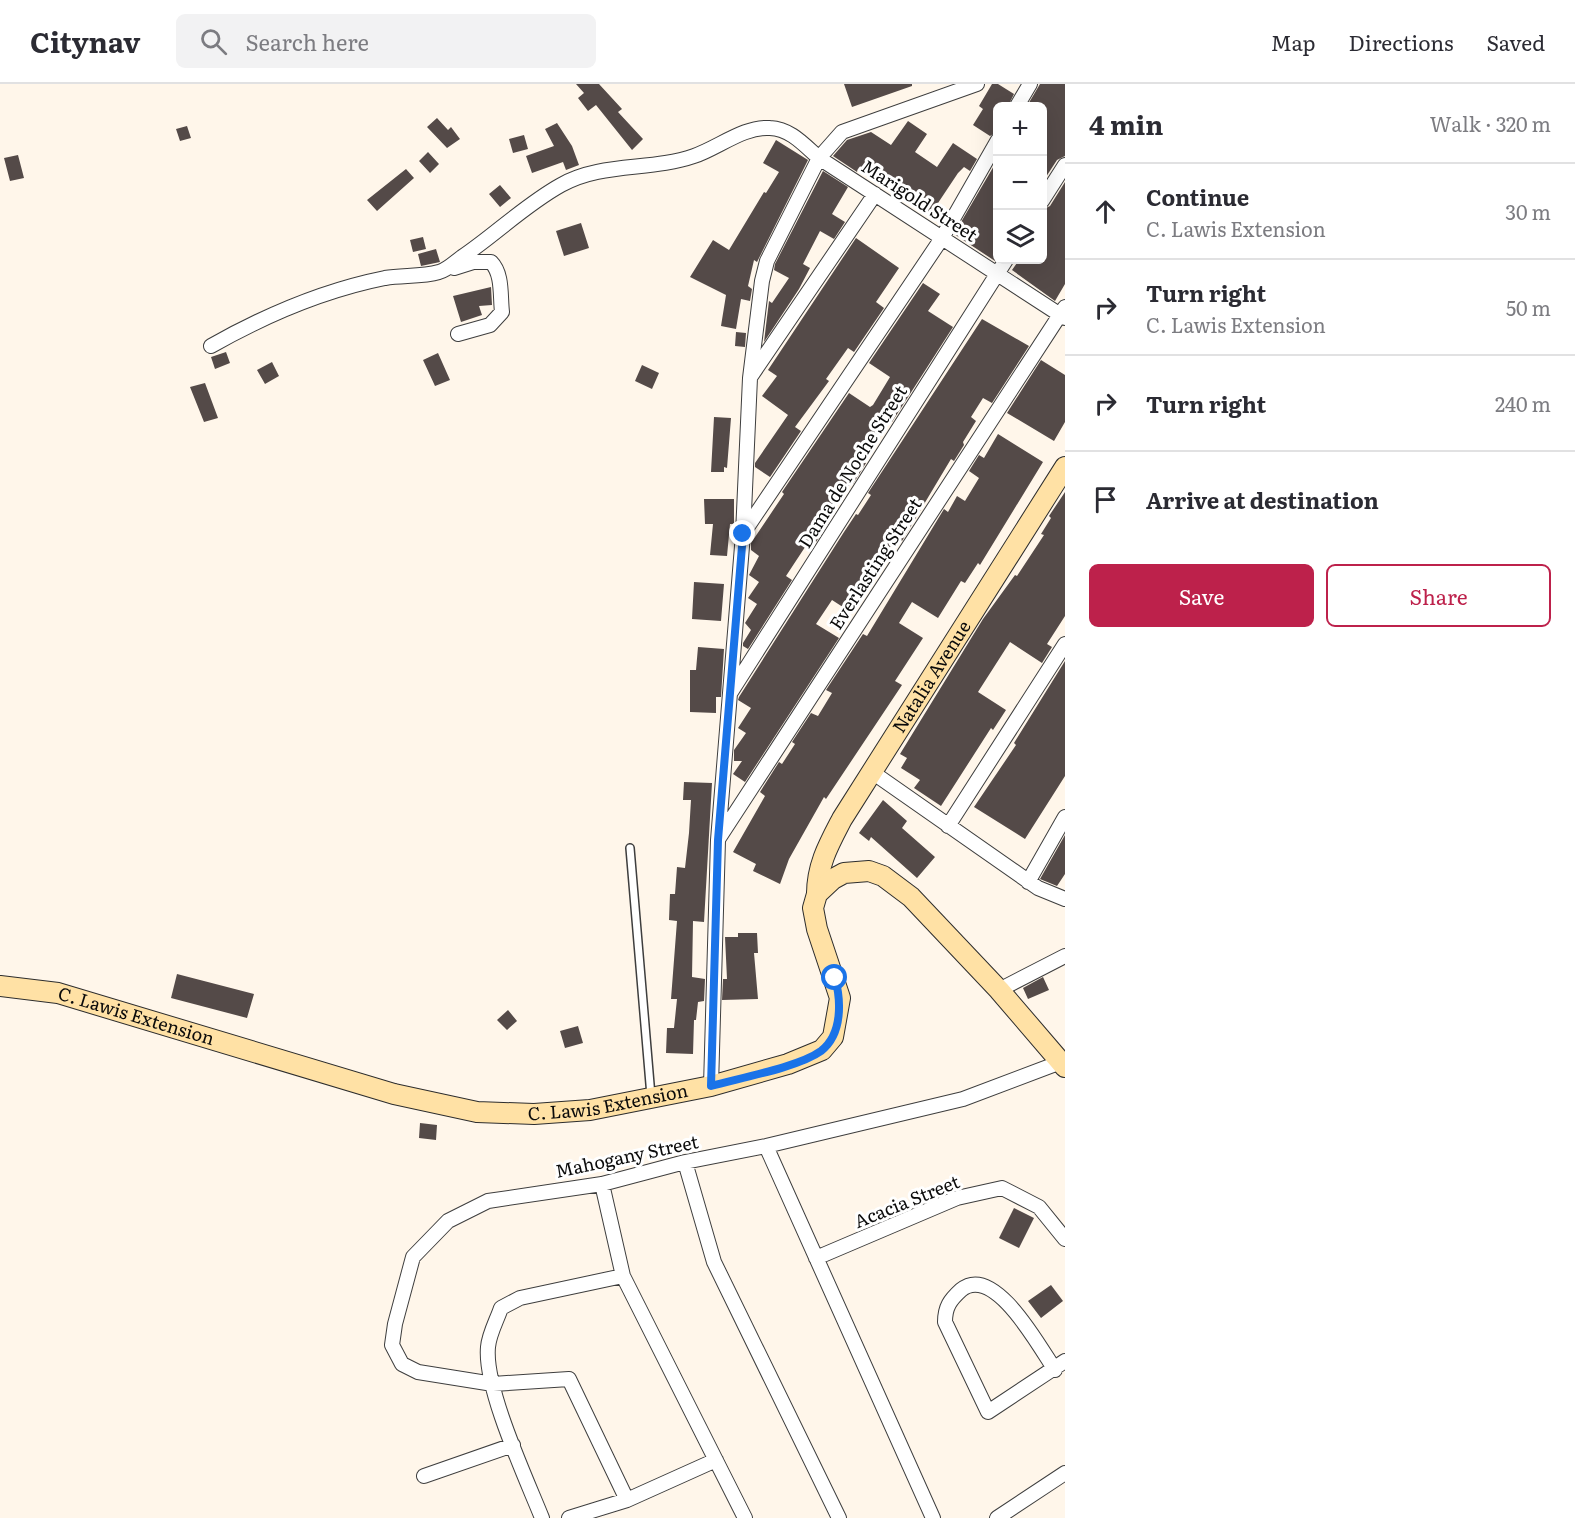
<!DOCTYPE html>
<meta charset="utf-8">
<style>
:root{--surface:#fff;--page:#f2f2f3;--text:#2b2b33;--muted:#7c7c81;--line:#e1e1e2;--accent:#bd214b}
body{margin:0;font-family:Literata,serif;background:var(--page);color:var(--text)}
.controls{position:absolute;right:18px;top:18px;display:grid;overflow:hidden;border-radius:9px;box-shadow:0 6px 24px #0002}
.controls button{width:54px;height:54px;display:grid;place-items:center;padding:0;border:0;border-bottom:2px solid var(--line);background:var(--surface);color:var(--text);font:30px sans-serif}
.stop{position:absolute;width:18px;height:18px;margin:-14px;border:4px solid #1a73e8;border-radius:50%;background:#fff}
.stop.end{background:#1a73e8;border-color:#fff;box-shadow:0 2px 6px #0008}
.list{margin:0;padding:0;list-style:none}
h2{display:flex;justify-content:space-between;align-items:center;height:78px;margin:0;padding:0 24px;font-size:26px}
h2 small{font-size:20px;font-weight:400;color:var(--muted)}
.list li{display:grid;grid-template-columns:39px 1fr auto;gap:18px;align-items:center;box-sizing:border-box;height:96px;padding:0 24px;border-top:2px solid var(--line)}
.list b{display:block;font-size:22px;white-space:nowrap}
.list p{margin:0;font-size:20px;white-space:nowrap;color:var(--muted)}
.list em{font-size:20px;font-style:normal;color:var(--muted)}
.actions{display:flex;gap:12px;padding:18px 24px}
.actions a{flex:1;padding:14px 0;border:2px solid var(--accent);border-radius:9px;text-align:center;font-size:21px;color:var(--accent)}
.actions .main{background:var(--accent);color:#fff}
.icon{flex:none;width:33px;height:33px;fill:none;stroke:currentColor;stroke-width:2;stroke-linecap:round;stroke-linejoin:round}
.map{position:relative;flex:none;width:1065px;height:1434px;overflow:hidden}
header{display:flex;align-items:center;gap:36px;box-sizing:border-box;height:84px;padding:0 30px;background:var(--surface);border-bottom:2px solid var(--line)}
header strong{font-size:28px}
nav{display:flex;gap:33px;margin-inline-start:auto;font-size:21px}
.search{width:420px;height:54px;background:var(--page);display:flex;align-items:center;gap:15px;box-sizing:border-box;padding:0 21px;border-radius:9px;color:var(--muted);font-size:22px}
main{display:flex}
aside{flex:1;background:var(--surface)}
.map>svg:first-child{display:block}
.building{fill:#544a48}
.lines{fill:none;stroke-linecap:round;stroke-linejoin:round}
.lane-casing{stroke:#3e3e3e;stroke-width:10}
.street-casing{stroke:#3e3e3e;stroke-width:16}
.secondary-casing{stroke:#2d2d2d;stroke-width:22}
.lane{stroke:#fff;stroke-width:7}
.street{stroke:#fff;stroke-width:14}
.secondary{stroke:#ffe1a5;stroke-width:20}
.route{stroke:#1a73e8;stroke-width:8}
.labels{text-anchor:middle;stroke-width:6;stroke-linejoin:round;paint-order:stroke}
.street-label{font-size:18px;fill:#0b0b0b;stroke:#fff}
</style>
<header>
<strong>Citynav</strong>
<div class="search"><svg class="icon" aria-label="search" viewBox="0 0 24 24"><circle cx="10" cy="10" r="6"/><path d="M15 15l6 6"/></svg>Search here</div>
<nav><a>Map</a><a>Directions</a><a>Saved</a></nav>
</header>
<main>
<div class="map">
<svg width="1065" height="1434" viewBox="0 0 1065 1434">
<rect width="100%" height="100%" fill="#fff6ea"/>
<path class="building" d="M576 0H599L622 25 618 28 643 55 632 66 596 21 588 27 578 14 584 9Z
M844 0H912V2L852 23Z
M992 0H998L1014 10 1008 22H998V47L990 52 973 41 983 25 979 22Z
M1040 0H1065V72L1057 76 1042 99V22H1027Z
M437 34 448 46 451 43 460 55 447 64 427 43Z
M908 37 927 50 915 68 937 83 953 59 977 75 970 87 964 83 958 89 930 131 884 100 887 97 866 84 864 89 858 85 857 88 833 72 847 56 871 48 891 61Z
M557 39 572 62 579 81 566 86 563 78 532 89 526 72 554 62 545 45Z
M187 42 191 54 180 57 176 45Z
M524 51 528 65 513 69 509 55Z
M776 56 808 76 757 178 754 176 748 202 752 205 750 217 741 215 736 245 721 242 726 211 690 193 713 156 729 166 764 108 766 109 779 88 763 79Z
M428 68 439 80 430 89 419 77Z
M18 71 24 94 10 97 4 74Z
M998 75V173L995 177 954 150Z
M406 85 414 94 377 127 367 116Z
M823 87 848 103 832 130 845 138 834 155 820 147 803 180 810 184 799 205 764 258 769 217 772 219 789 194 774 186 775 180Z
M1065 98V200L1055 217 1012 186 1019 176H1042V142L1047 135 1042 132V126L1050 122Z
M500 101 511 114 500 123 489 110Z
M581 139 589 164 564 172 556 147Z
M423 153 426 165 413 168 410 156Z
M856 154 899 184 876 218 884 224 854 268 848 264 826 295 829 297 795 343 801 347 770 393 755 383V379L788 331 762 312 777 292 768 286Z
M436 165 440 178 421 182 418 170Z
M923 199 940 210 928 227 953 243 892 338 889 336 877 354 862 376 866 379 853 400 851 399 839 417 837 415 824 435 829 438 816 458 811 454 786 492 792 496 748 565 743 562V559L751 546 745 539 757 520 748 514 759 498 749 491 759 472 751 466V459L784 410 782 408 849 309 870 323 873 321 890 293 869 279Z
M491 203 492 221 479 222 482 231 461 238 453 212Z
M982 235 1029 262 992 319 983 314 971 333 976 337 963 358 964 361 954 377 951 375 902 457 897 453 871 490 849 527 832 516 816 540 839 554 745 698 733 690 742 677H734V666L746 649 738 644 751 624 738 616 739 613 844 448 856 430 858 431 871 411 868 409Z
M736 248 746 249 745 263 735 262Z
M226 268 230 279 215 285 211 273Z
M438 269 450 296 435 302 423 276Z
M1041 276 1065 291V338L1054 357 1007 329Z
M272 278 279 292 265 300 257 286Z
M642 281 659 289 652 305 635 297Z
M205 299 218 334 204 338 190 303Z
M714 333 731 334 727 384 724 383V388H711Z
M998 350 1043 378 980 481 978 479 965 499 961 497 938 534 912 518 899 539 923 554 895 597 902 601 826 715 824 713 789 775 780 800 753 787 756 780 733 768 765 712 760 708 779 678 782 680 795 660 792 658 811 629 818 632 832 609 826 606 863 550 867 552 944 425 948 428 957 412 965 417 979 394 969 387 979 371 984 374Z
M1065 408V532L1047 560 1052 563 1042 579 1010 558 978 608 1006 626 993 646 991 644 941 722 914 704 920 696 901 684 907 674 900 670 983 535 1015 491 1017 492 1044 451 1041 450 1051 434 1049 432Z
M704 415H734V440H730L727 472 710 471 713 440H705Z
M694 498 724 500 721 537 692 535Z
M698 563 724 565 721 613H716V629L690 628V586H696Z
M1065 577V692L1025 755 974 723 1016 661 1014 659Z
M684 698 712 699 704 838 693 837 692 893 705 895 704 917 698 918 696 936H694L693 970 666 969 667 944H674L677 915H671L677 837 669 836 670 810H675L677 783 685 784 689 749 691 716H683Z
M883 716 907 737 902 744 935 773 917 794 871 753 869 757 859 749Z
M1065 751V790L1057 802 1040 795Z
M738 849H757L758 869H754L758 915 722 916 723 895H727L725 853H738Z
M177 890 254 910 247 934 171 914Z
M1043 893 1049 906 1028 915 1023 904Z
M508 926 517 937 507 946 497 936Z
M578 942 583 959 565 964 560 947Z
M420 1039 437 1041 436 1056 419 1054Z
M1014 1124 1034 1134 1019 1164 999 1154Z
M1051 1201 1063 1217 1041 1234 1028 1217Z"/>
<g class="lines">
<g class="lane-casing">
<path id="lane" d="M630 764 651 1012"/>
</g>
<g class="street-casing">
<path id="street" d="M1017 22 1030 0
M1042 117 1065 81
M454 184 473 178H491C503 190 500 212 502 228L490 241 458 250
M211 262C264 232 325 206 385 194 402 191 422 193 439 188 447 186 455 178 462 173 496 150 525 121 561 101 601 78 651 87 694 72 718 64 744 42 770 44 791 45 804 61 819 74L1065 234
M751 292 875 110
M744 448 942 154 998 56
M731 608 1006 176
M872 688 1038 804 1065 815
M948 742 1065 560
M719 754 1065 223
M1028 798 1065 733
M999 906 1065 872
M711 1002 718 756 743 450 750 294 762 197 767 177 819 74 842 48 977 0
M766 1062 933 1434
M685 1078 714 1178 839 1434
M602 1100 623 1192 745 1434
M816 1174 957 1114 1002 1104 1039 1123 1065 1155
M1055 1286C1039 1262 994 1179 961 1206 950 1216 945 1223 945 1238L988 1328 1065 1277
M424 1392 513 1361
M627 1416 569 1295 493 1300 418 1288 402 1280 392 1261 395 1240 413 1173 448 1137 488 1117 602 1100 685 1078 766 1062 963 1015 1061 978
M542 1434C526 1394 484 1304 488 1263 489 1250 497 1236 501 1224L520 1214 623 1192
M569 1434 627 1416 716 1376
M997 1434 1065 1389"/>
</g>
<g class="secondary-casing">
<g id="secondary">
<path id="s1" d="M817 810C817 781 829 760 842 735L1065 383"/>
<path id="s2" d="M0 902 58 909 394 1010 477 1028 534 1030 590 1026 711 1002 788 980 822 966 833 953 840 914 817 845 813 824 817 810 833 795 844 789 869 787 883 792 911 813 999 906 1065 983"/>
</g>
</g>
<use href="#lane" class="lane"/>
<use href="#street" class="street"/>
<use href="#secondary" class="secondary"/>
</g>
<g class="lines">
<path class="route" d="M743 450 718 756 711 1002C740 994 799 983 821 967 843 950 841 916 835 894"/>
</g>
<g class="labels">
<g class="street-label">
<text transform="translate(919 117) rotate(33)" y="6">Marigold Street</text>
<text transform="translate(853 383) rotate(-58)" y="6">Dama de Noche Street</text>
<text transform="translate(876 480) rotate(-57)" y="6">Everlasting Street</text>
<text dy="6" stroke="none"><textPath href="#s1" startOffset="248">Natalia Avenue</textPath></text>
<text dy="6" stroke="none"><textPath href="#s2" startOffset="140">C. Lawis Extension</textPath></text>
<text dy="6" stroke="none"><textPath href="#s2" startOffset="626">C. Lawis Extension</textPath></text>
<text transform="translate(627 1073) rotate(-12)" y="6">Mahogany Street</text>
<text transform="translate(907 1118) rotate(-22)" y="6">Acacia Street</text>
</g>
</g>
</svg>
<div class="controls">
<button>+</button>
<button>−</button>
<button><svg class="icon" aria-label="layers" viewBox="0 0 24 24"><path d="M12 4l9 5-9 5-9-5zM3 14l9 5 9-5"/></svg></button>
</div>
<div class="stop" style="left:835px;top:894px"></div>
<div class="stop end" style="left:743px;top:450px"></div>
</div>
<aside>
<h2>4 min<small>Walk · 320 m</small></h2>
<ul class="list">
<li><svg class="icon" aria-label="ahead" viewBox="0 0 24 24"><path d="M12 20V5M6 11l6-6 6 6"/></svg><div><b>Continue</b><p>C. Lawis Extension</p></div><em>30 m</em></li>
<li><svg class="icon" aria-label="right" viewBox="0 0 24 24"><path d="M7 20v-9h11M14 6l5 5-5 5"/></svg><div><b>Turn right</b><p>C. Lawis Extension</p></div><em>50 m</em></li>
<li><svg class="icon" aria-label="right" viewBox="0 0 24 24"><path d="M7 20v-9h11M14 6l5 5-5 5"/></svg><div><b>Turn right</b></div><em>240 m</em></li>
<li><svg class="icon" aria-label="arrive" viewBox="0 0 24 24"><path d="M6 21V4h12l-3 4 3 4H6"/></svg><div><b>Arrive at destination</b></div></li>
</ul>
<div class="actions"><a class="main">Save</a><a>Share</a></div>
</aside>
</main>
